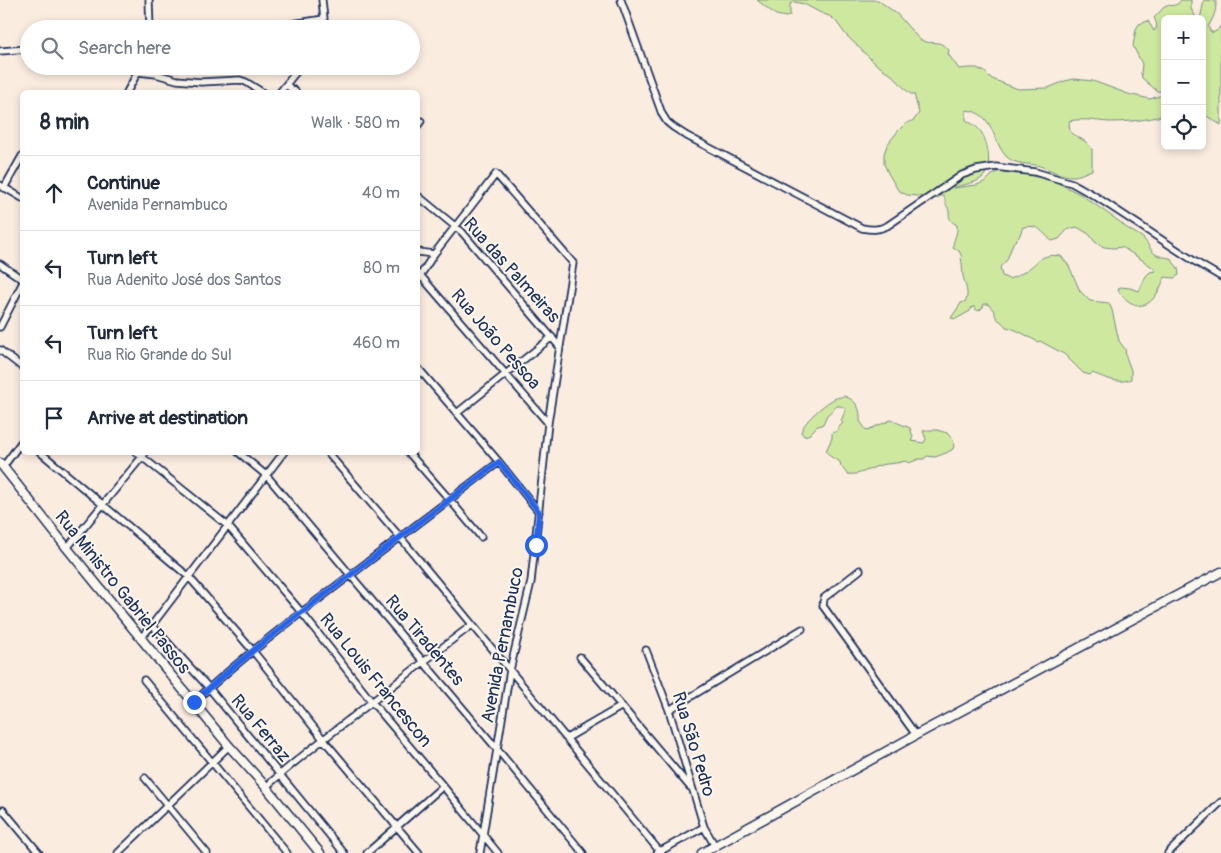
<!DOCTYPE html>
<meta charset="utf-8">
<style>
:root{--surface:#fff;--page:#f2f2f3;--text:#1f2937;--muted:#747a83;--line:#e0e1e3}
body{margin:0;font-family:Pangolin,sans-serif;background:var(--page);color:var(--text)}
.controls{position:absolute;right:15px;top:15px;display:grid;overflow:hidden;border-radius:8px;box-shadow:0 2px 8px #0003}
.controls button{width:45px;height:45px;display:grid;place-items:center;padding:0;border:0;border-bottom:1px solid var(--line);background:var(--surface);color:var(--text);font:25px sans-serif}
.stop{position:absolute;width:15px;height:15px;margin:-11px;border:4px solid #2563eb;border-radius:50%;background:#fff}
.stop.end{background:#2563eb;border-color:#fff;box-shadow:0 1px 5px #0008}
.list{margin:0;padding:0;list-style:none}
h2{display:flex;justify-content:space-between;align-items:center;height:65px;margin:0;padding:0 20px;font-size:21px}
h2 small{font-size:16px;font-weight:400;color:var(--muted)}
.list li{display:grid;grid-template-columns:32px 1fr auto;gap:15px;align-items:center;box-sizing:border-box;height:75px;padding:0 20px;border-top:1px solid var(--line)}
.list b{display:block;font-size:19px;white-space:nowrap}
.list p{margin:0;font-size:16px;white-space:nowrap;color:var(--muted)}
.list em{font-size:16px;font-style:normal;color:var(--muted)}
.icon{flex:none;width:28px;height:28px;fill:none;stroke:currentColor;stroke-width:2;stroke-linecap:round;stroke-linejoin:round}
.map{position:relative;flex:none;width:1221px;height:853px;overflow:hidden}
.search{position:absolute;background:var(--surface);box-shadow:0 2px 8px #0003;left:20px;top:20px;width:400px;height:55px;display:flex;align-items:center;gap:12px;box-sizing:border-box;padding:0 18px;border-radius:28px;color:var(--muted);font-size:19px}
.panel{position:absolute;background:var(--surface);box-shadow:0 2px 8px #0003;left:20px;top:90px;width:400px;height:365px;border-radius:8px}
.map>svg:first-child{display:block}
.green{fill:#cee99f;stroke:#748c7e}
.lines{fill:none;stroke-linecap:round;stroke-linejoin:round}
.minor-casing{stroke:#1b2f5e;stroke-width:9}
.secondary-casing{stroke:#1b2f5e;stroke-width:11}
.minor{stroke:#fbf7ec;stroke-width:5.5}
.secondary{stroke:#fbf7ec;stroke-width:8}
.route{stroke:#2563eb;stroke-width:6}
.labels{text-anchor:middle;stroke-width:4;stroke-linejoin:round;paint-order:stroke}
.street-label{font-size:18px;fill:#1b2f5e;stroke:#fbf7ec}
</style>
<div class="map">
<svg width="1221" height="853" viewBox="0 0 1221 853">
<rect width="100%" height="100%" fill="#fbece0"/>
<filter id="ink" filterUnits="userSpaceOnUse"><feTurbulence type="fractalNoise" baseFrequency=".02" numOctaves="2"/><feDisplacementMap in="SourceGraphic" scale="10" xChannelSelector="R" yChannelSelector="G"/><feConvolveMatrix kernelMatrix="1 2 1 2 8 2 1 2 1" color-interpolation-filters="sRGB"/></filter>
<g filter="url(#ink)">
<path class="green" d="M757 0H878L897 14 919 39C932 47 937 37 949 50L948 54 959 69 968 68H977L985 72 992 79 1018 89 1048 88 1065 81 1074 79 1093 81 1128 94 1150 99 1159 96 1165 95V115C1148 120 1127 122 1109 122 1095 121 1082 118 1069 121L1070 132 1086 142 1092 149V170C1086 172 1079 176 1073 176 1061 176 1051 170 1040 166 1029 163 1015 165 1007 157 991 141 995 113 966 110V120C971 123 978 127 981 132 988 142 993 167 983 177 976 184 962 184 953 188L977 185 986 181 991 176 1001 170H1006L1054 181 1080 194 1120 222C1126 229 1135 232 1143 238 1148 243 1150 250 1155 254 1160 257 1165 257 1170 258L1178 268 1179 275 1174 278 1165 277C1162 283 1160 290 1156 295 1144 313 1128 305 1118 290L1120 287 1130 288 1139 291 1146 276 1150 272 1156 271 1151 266 1139 258 1122 247 1114 248 1104 247 1095 242 1089 234 1077 227 1067 230 1059 239 1052 241C1040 231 1040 224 1023 227L1019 237 1013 243 1007 260 1000 267 1002 276 1009 279C1014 277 1020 275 1024 272 1040 262 1039 253 1061 256L1069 266 1080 291 1090 301 1109 303 1112 310 1119 341 1125 349 1126 357 1131 370V379C1118 385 1104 377 1092 373L1090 375 1083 373 1064 354 1040 341 1038 342C1027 336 1017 329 1006 327 1003 321 994 320 995 312L988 304H984L983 307 979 311 975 309V307H972L970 311 956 319 951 318 961 303 966 301C969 292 965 285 963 276 962 270 963 264 961 258L962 257 959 251 953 247C953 239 958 235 957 225 946 219 951 216 948 208 948 207 946 206 946 204 945 202 945 199 944 196H940L937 199 935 197 936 194 948 190 927 197 907 195 898 190 888 173 884 164V154L887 145 898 131 905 124 914 120 919 113 914 94H911L907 91 893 76 876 64 846 35 835 20 829 16 821 13 804 4 794 2 790 4V15L786 17 776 15Z
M1181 0H1191V9L1197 19H1165V92L1157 91 1142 78 1141 73 1142 64 1133 46 1136 29 1139 24 1148 21 1154 31C1158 27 1157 23 1154 18L1166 5C1173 6 1177 6 1181 0Z
M1204 0 1216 1C1216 13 1214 16 1208 27L1211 32C1217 33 1218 29 1221 25V125L1205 115 1202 112V19H1199L1201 15Z
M844 396C856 400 861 408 860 421L866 430 870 429 891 420 910 428 913 437 911 441 924 443 926 439 923 431 929 430H937L947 433 953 440 954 445 953 449 946 453 935 457 927 456 924 459H919L909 463 905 461C897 464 889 463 881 465 870 468 860 476 847 474L841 466 840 462 830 456 826 451 832 438V433L837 431 839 427 843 423 841 421 846 409 841 406H837L827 415 823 424 819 426H817L810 434 804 436 801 432C804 421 825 403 836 398 837 398 844 396 844 396Z"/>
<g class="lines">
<g class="minor-casing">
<path id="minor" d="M149 0 150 29
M322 0 324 19 323 29
M621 0 662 114 667 122 673 127 687 136 862 228C872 230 878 230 887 226L962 175 976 170 996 167 1035 172 1072 183 1095 196 1194 261 1221 277
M272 27 324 19
M0 51 29 49
M138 72 156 74 177 80 201 82 240 80 246 82 262 92
M286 85 296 92
M127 92 141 66
M280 92 301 66
M418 125 421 121
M0 185 22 198
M4 188 22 156
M418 196 462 232 559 346
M418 252 434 254
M0 264 22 279
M420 275 548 423
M418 279 434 254 496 174 573 263 548 423 531 582 510 670 480 853
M0 327 22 284
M0 350 22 367
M418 368 499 462 539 512
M457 413 552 337
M40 452 189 577 253 651 323 739 419 853
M136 452 228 526 302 613 372 702 443 786 498 853
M238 452 267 476 497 749 583 853
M327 452 400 537 661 853
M408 452 450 500 481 537
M3 467 22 441
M67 548 146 452
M860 570 824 598 823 606 916 735
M152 625 209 688 344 853
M141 638 152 625 284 452
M646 650 669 710 704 827 715 846
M580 657 690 787
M144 680 287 853
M194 702C228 670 265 641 302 612 367 562 433 512 499 462
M669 710 802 629
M567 738 622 706
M145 778 207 853
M266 787C294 761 325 738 355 715 394 685 433 654 472 625
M3 810 39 853
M118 853 229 746
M367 853 443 786
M657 853 704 827
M1168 853 1221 802"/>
</g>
<g class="secondary-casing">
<path id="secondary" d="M0 463 67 548 229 746 266 787 320 853
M702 853 916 735 1221 572"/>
</g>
<use href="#minor" class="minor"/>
<use href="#secondary" class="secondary"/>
</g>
</g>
<g class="lines" filter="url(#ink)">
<path class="route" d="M194 702C228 670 265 641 302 612 367 562 433 512 499 462L539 512 536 545"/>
</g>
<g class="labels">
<g class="street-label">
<text transform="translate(512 270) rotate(48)" y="6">Rua das Palmeiras</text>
<text transform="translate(496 339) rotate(49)" y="6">Rua João Pessoa</text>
<text transform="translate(123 592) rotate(51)" y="6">Rua Ministro Gabriel Passos</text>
<text transform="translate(425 640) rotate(50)" y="6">Rua Tiradentes</text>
<text transform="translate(502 645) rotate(-79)" y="6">Avenida Pernambuco</text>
<text transform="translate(376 680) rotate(51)" y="6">Rua Louis Francescon</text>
<text transform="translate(261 728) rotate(50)" y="6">Rua Ferraz</text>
<text transform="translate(694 744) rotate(73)" y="6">Rua São Pedro</text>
</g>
</g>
</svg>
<div class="controls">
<button>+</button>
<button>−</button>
<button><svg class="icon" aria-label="locate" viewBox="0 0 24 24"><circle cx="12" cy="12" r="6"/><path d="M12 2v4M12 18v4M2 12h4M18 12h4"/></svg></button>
</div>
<div class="stop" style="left:536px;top:545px"></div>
<div class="stop end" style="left:194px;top:702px"></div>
<div class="search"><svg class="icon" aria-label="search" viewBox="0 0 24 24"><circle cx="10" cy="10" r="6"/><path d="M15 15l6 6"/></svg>Search here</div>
<section class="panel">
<h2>8 min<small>Walk · 580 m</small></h2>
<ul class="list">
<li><svg class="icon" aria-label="ahead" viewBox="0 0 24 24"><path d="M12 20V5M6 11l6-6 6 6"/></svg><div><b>Continue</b><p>Avenida Pernambuco</p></div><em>40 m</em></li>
<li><svg class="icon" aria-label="left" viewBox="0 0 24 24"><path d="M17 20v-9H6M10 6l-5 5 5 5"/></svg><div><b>Turn left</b><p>Rua Adenito José dos Santos</p></div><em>80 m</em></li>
<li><svg class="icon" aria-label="left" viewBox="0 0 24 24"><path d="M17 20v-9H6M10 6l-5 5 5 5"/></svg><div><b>Turn left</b><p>Rua Rio Grande do Sul</p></div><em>460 m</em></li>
<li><svg class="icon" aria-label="arrive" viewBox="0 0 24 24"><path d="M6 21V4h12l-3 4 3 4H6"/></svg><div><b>Arrive at destination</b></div></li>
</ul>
</section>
</div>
